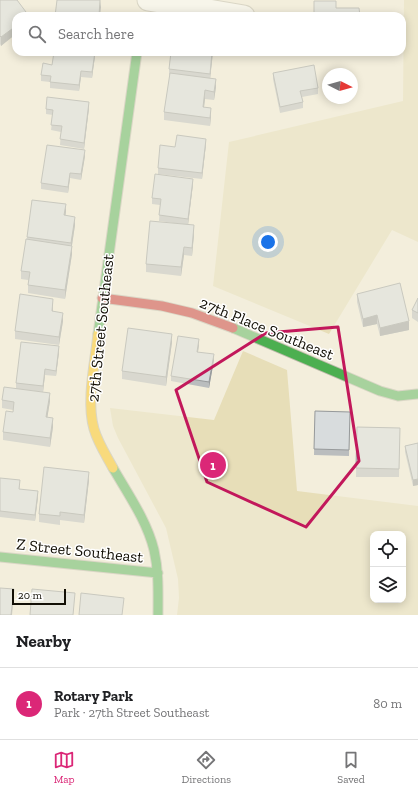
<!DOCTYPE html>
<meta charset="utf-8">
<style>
:root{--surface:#fff;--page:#f6f6f6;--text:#202124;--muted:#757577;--line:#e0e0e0;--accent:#db2777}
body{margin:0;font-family:"Zilla Slab",serif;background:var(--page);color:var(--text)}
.controls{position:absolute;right:12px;bottom:12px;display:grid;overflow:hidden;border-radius:8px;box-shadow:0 2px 10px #0003}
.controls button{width:36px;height:36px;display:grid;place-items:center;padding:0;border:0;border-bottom:1px solid var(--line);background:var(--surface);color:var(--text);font:20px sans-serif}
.compass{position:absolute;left:322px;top:68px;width:36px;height:36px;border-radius:50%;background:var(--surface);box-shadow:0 2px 10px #0003;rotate:96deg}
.scale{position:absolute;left:12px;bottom:10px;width:54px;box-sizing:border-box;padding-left:4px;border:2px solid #120f05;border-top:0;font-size:11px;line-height:14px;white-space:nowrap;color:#120f05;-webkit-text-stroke:3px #fff;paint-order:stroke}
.you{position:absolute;left:268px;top:242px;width:14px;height:14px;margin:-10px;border:3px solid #fff;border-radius:50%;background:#1a73e8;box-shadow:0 0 0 6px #1a73e833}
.badge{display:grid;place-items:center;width:26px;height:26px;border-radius:50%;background:var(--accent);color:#fff;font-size:13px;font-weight:700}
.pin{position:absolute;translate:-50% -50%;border:2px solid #fff;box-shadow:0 1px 4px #0006}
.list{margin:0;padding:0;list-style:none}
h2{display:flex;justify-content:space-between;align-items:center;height:52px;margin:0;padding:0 16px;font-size:17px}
h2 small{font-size:13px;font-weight:400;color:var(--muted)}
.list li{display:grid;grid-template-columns:26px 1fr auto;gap:12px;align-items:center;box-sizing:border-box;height:72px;padding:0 16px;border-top:1px solid var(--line)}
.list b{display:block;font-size:15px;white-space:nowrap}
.list p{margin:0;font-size:13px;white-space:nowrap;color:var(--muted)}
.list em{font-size:13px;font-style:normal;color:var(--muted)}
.icon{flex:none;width:22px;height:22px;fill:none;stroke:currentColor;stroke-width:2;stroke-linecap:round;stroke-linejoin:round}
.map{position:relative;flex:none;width:418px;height:615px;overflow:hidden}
.search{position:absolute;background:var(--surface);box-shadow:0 2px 10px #0003;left:12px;right:12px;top:12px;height:44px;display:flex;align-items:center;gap:10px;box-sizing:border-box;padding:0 14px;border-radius:12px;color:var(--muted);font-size:15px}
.sheet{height:124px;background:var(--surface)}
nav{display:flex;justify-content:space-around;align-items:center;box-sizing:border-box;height:56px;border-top:1px solid var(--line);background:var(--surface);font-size:11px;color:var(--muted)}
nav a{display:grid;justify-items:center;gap:2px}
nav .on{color:var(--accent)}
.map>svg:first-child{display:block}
.green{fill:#e7deb8;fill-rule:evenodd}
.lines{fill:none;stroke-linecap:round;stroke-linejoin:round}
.street-casing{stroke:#bdb9aa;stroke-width:23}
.fast-casing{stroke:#bdb9aa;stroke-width:11}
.slow-casing{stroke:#bdb9aa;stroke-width:11}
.jam-casing{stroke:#bdb9aa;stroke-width:11}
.street{stroke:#fdfcfa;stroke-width:21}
.fast{stroke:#4caf50;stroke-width:9}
.slow{stroke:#ffc107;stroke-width:9}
.jam{stroke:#c62828;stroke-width:9}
.wall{fill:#babdbe}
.shaded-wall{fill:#979a9b}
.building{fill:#d8dcdd;stroke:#979a9b}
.marked{fill:none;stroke:#c2185b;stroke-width:3;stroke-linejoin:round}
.labels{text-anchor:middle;stroke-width:3;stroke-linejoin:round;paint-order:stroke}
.street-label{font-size:16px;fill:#120f05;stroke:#fff}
</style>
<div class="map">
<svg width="418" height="615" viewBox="0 0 418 615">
<rect width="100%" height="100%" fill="#f3eedc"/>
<path class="green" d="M404 0H418V242L392 230 329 334 213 286 229 142 403 101Z
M243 351 287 370 297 491 418 506V615H177L179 598 178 579 166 528 118 438 113 426 110 408 214 420ZM373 534H403V600H373Z"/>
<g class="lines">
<g class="street-casing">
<path id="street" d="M148 0 244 16"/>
</g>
<g class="fast-casing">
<path id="fast" d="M233 328 380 391 398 396 417 394
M98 334 137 52
M113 468C128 494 147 521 154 550 159 572 158 593 158 615
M0 557 158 573"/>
</g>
<g class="slow-casing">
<path id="slow" d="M98 334C95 363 86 401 94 429 98 443 106 455 113 468"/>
</g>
<g class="jam-casing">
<path id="jam" d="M102 298 162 306 192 313 233 328"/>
</g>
<use href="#street" class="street"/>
<use href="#fast" class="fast"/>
<use href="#slow" class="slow"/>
<use href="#jam" class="jam"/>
</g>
<path class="wall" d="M0 0 29 16 1 46 0 44Z
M171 52H213L210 78 216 87 214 100 205 99 204 107 211 116 210 126 164 120V112L170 75H169V69Z
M326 52H360L326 53Z
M95 56 92 78 81 77 79 91 50 88V82L41 81V75L52 65Z
M273 73 318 88V94L302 97 303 102V108L280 113 273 79Z
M89 108 84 149 60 145 61 132 51 130 53 115 46 114V109Z
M206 144 202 179 158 174V168L175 147Z
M85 156 81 180 70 178 68 193 41 189V183Z
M193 184 188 225 159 221 160 205 152 204V198Z
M66 212 65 216 75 225 72 246V254L65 299 28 293V280L21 279V271L27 237Z
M194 234 192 256 184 255 181 276 146 272V264Z
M357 294 409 330 380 336 377 324 363 327 357 302Z
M418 298V322L412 318V310Z
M53 307V311L63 321 59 345 15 339V331Z
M172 342 166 386 122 379V371Z
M199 345 198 352 214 360 209 388 171 381V376Z
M59 352 56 376 45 375 43 392 16 389V383Z
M2 400 50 401 47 418 53 427 50 447 3 440V432L13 412V410L2 408Z
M315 411 350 412 349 456 314 455Z
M357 427 400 428 399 477H356Z
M418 443V485L413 486 405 452V446Z
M0 478 20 486 19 489 38 497 35 521 0 517Z
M89 480 84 523 60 520V525L39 522V514Z"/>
<path class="shaded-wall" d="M100 0 101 7 100 16H99Z
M16 26V34L1 46V37Z
M95 52V56L92 78V72Z
M212 52H213L210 80V74Z
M81 71V77L79 91V85Z
M216 79V87L214 100V92Z
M205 90V99L203 115V107Z
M89 102V108L84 149V143Z
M211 108V116L210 126V118Z
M206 139V144L202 179V173Z
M85 150V156L81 180V174Z
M70 173V178L68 193V187Z
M193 179V184L188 225V219Z
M66 204V212L64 224V215Z
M75 217V225L71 251V243Z
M194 225V234L192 256V248Z
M72 246V254L65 299V290Z
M184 247V255L181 276V267Z
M53 299V307L52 319V311Z
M63 313V321L59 345V337Z
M377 315V324L363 327V319Z
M409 321V330L380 336V328Z
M172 334V342L166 386V377Z
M199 339V345L197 358V352Z
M59 346V352L56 376V371Z
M214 354V360L209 388V382Z
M45 369V375L43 392V386Z
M50 393V401L46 426V417Z
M53 418V427L50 447V438Z
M89 472V480L84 523V515Z
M418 479V485L413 486V480Z
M38 491V497L35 521V515Z
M14 589 12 615H11Z"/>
<path class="building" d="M0 0H17L29 16H16V26L1 37 0 36Z
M57 0H100L99 16H55Z
M314 1H336V8H359L360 16H314Z
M54 52H95L92 72 81 71 79 85 50 82 51 76 41 75 43 63 52 65Z
M171 52H212L210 74 169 69Z
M314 65 318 88 300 91 303 102 280 107 273 73Z
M170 73 216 79 214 92 205 90 203 107 211 108 210 118 164 112Z
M47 97 89 102 84 143 60 139 62 126 51 125 53 110 46 109Z
M177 135 206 139 202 173 158 168 160 145 175 147Z
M47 145 85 150 81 174 70 173 68 187 41 183Z
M155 174 193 179 188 219 159 215 161 199 152 198Z
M32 200 66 204 64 215 75 217 71 243 27 237Z
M150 221 194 225 192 248 184 247 181 267 146 264Z
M26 239 72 246 65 290 28 285 30 272 21 271Z
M400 283 409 321 380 328 377 315 363 319 357 294Z
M20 294 53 299 52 311 63 313 59 337 15 331Z
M418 298V313L412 310Z
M128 328 172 334 166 377 122 371Z
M178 336 199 339 197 352 214 354 209 382 171 376Z
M21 342 59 346 56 371 45 369 43 386 16 383Z
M4 387 50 393 46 417 53 418 50 438 3 432 6 411 13 412 14 402 2 400Z
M315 411 350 412 349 450 314 449Z
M357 427 400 428 399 469 356 468Z
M418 443V479L413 480 405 446Z
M44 467 89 472 84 515 60 512V516L39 514Z
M0 478 20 480 19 489 38 491 35 515 0 511Z
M0 588 14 589 11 615H0Z
M32 589 75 593 73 615H30Z
M81 593 124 598 122 615H79Z"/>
<path d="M0 0H418V615H0ZM338 327 359 461 306 527 207 482 176 390 266 333Z" fill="#f3eedc" fill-opacity=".55" fill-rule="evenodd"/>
<path class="marked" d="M338 327 359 461 306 527 207 482 176 390 266 333Z"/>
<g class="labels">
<g class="street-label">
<text transform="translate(100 328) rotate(-84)" y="6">27th Street Southeast</text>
<text transform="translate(267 328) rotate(22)" y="6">27th Place Southeast</text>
<text transform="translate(80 550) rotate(6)" y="6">Z Street Southeast</text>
</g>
</g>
</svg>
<div class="controls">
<button><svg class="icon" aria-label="locate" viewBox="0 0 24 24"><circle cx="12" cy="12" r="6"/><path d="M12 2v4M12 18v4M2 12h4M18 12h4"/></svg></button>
<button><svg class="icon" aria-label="layers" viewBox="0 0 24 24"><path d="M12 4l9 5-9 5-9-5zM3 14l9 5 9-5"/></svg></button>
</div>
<svg class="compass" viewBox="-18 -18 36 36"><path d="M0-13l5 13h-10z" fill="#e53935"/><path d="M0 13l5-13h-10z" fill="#757577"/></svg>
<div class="scale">20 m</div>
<div class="you"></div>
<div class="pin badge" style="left:213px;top:465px">1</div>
<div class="search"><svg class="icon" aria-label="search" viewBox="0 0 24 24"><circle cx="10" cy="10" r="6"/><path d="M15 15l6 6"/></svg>Search here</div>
</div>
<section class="sheet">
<h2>Nearby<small></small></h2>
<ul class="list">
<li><span class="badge">1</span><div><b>Rotary Park</b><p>Park · 27th Street Southeast</p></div><em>80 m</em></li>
</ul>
</section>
<nav>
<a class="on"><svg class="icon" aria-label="map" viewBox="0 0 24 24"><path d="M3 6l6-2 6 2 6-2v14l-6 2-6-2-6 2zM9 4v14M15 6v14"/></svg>Map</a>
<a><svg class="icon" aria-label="directions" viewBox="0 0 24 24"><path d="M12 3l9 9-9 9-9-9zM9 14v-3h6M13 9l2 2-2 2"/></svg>Directions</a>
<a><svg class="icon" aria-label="saved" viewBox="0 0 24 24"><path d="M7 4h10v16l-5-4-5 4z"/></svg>Saved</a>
</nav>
